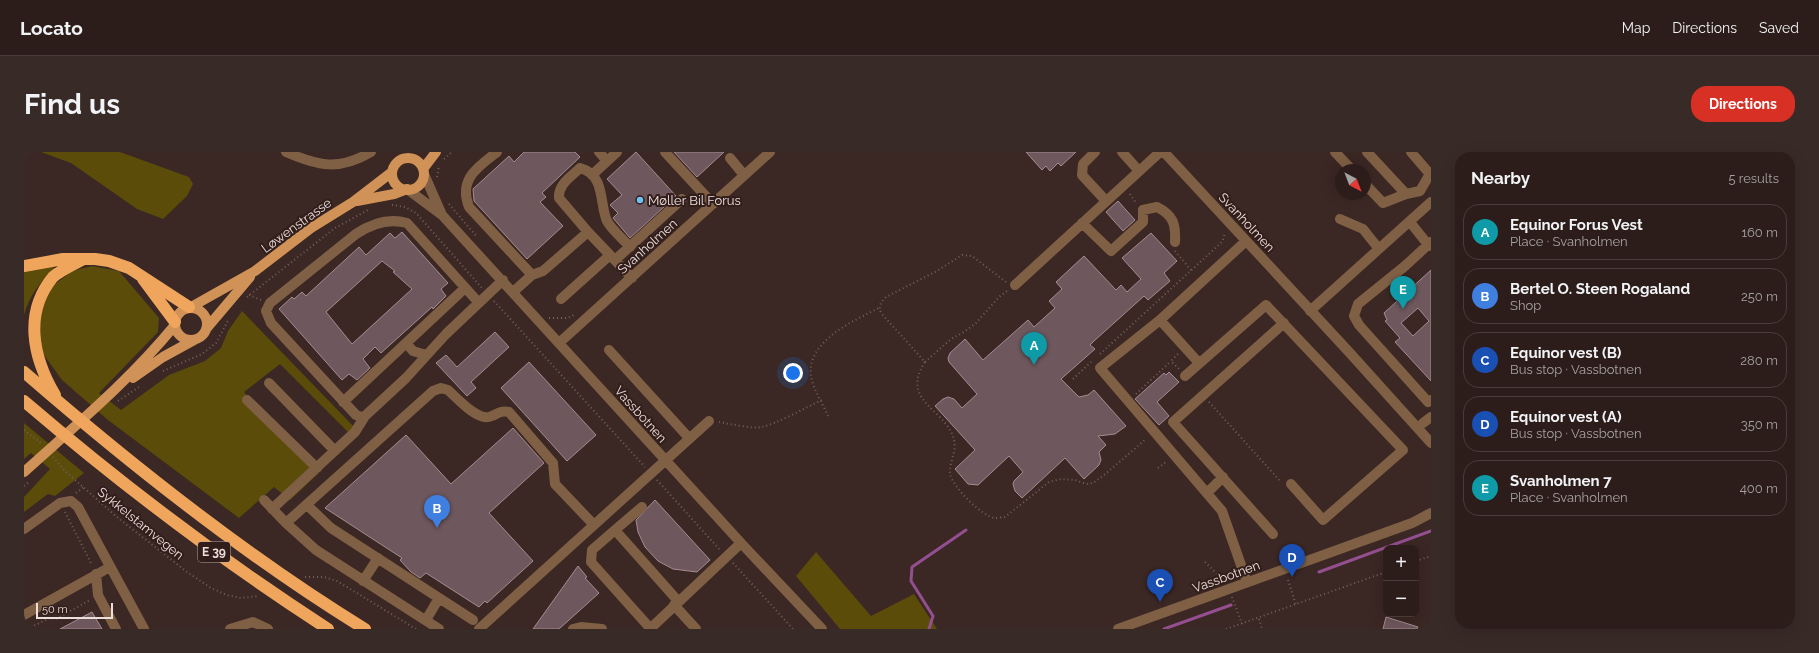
<!DOCTYPE html>
<meta charset="utf-8">
<style>
:root{--surface:#2c1d1a;--page:#382a27;--text:#f1f3f6;--muted:#a6a2a2;--line:#483b39;--accent:#d93025}
body{margin:0;font-family:Raleway,sans-serif;background:var(--page);color:var(--text)}
.controls{position:absolute;right:12px;bottom:12px;display:grid;overflow:hidden;border-radius:8px;box-shadow:0 4px 16px #0002}
.controls button{width:36px;height:36px;display:grid;place-items:center;padding:0;border:0;border-bottom:1px solid var(--line);background:var(--surface);color:var(--text);font:20px sans-serif}
.compass{position:absolute;left:1311px;top:12px;width:36px;height:36px;border-radius:50%;background:var(--surface);box-shadow:0 4px 16px #0002;rotate:138deg}
.scale{position:absolute;left:12px;bottom:10px;width:77px;box-sizing:border-box;padding-left:4px;border:2px solid #ecdedb;border-top:0;font-size:11px;line-height:14px;white-space:nowrap;color:#ecdedb;-webkit-text-stroke:3px #311d1a;paint-order:stroke}
.you{position:absolute;left:769px;top:221px;width:14px;height:14px;margin:-10px;border:3px solid #fff;border-radius:50%;background:#1a73e8;box-shadow:0 0 0 6px #1a73e833}
.badge{display:grid;place-items:center;width:26px;height:26px;border-radius:50%;background:var(--accent);color:#fff;font-size:13px;font-weight:700}
.pin{position:absolute;translate:-50% -33px;filter:drop-shadow(0 1px 2px #0008)}
.pin::after{content:'';position:absolute;top:21px;width:14px;height:12px;background:inherit;clip-path:polygon(0 0,100% 0,50% 100%)}
.list{margin:0;padding:0;list-style:none}
h2{display:flex;justify-content:space-between;align-items:center;height:52px;margin:0;padding:0 16px;font-size:17px}
h2 small{font-size:13px;font-weight:400;color:var(--muted)}
.list li{display:grid;grid-template-columns:26px 1fr auto;gap:12px;align-items:center;box-sizing:border-box;height:56px;margin:0 8px 8px;padding:0 8px;border:1px solid var(--line);border-radius:16px}
.list b{display:block;font-size:15px;white-space:nowrap}
.list p{margin:0;font-size:13px;white-space:nowrap;color:var(--muted)}
.list em{font-size:13px;font-style:normal;color:var(--muted)}
.map{position:relative;flex:none;width:1407px;height:477px;overflow:hidden;border-radius:16px}
header{display:flex;align-items:center;gap:24px;box-sizing:border-box;height:56px;padding:0 20px;background:var(--surface);border-bottom:1px solid var(--line)}
header strong{font-size:19px}
nav{display:flex;gap:22px;margin-inline-start:auto;font-size:14px}
.intro{display:flex;align-items:center;justify-content:space-between;box-sizing:border-box;height:96px;padding:0 24px}
h1{margin:0;font-size:28px}
.button{padding:10px 18px;border-radius:16px;background:var(--accent);color:#fff;font-size:14px;font-weight:700}
main{display:flex;gap:24px;padding:0 24px}
aside{flex:1;background:var(--surface);border-radius:16px;box-shadow:0 4px 16px #0002}
.map>svg:first-child{display:block}
.green{fill:#5b4c0a}
.lines{fill:none;stroke-linecap:round;stroke-linejoin:round}
.stream{stroke:#934f90;stroke-width:3}
.building{fill:#6e575d;stroke:#a58c92;fill-rule:evenodd}
.path{stroke:#72605c;stroke-width:2;stroke-dasharray:1 3;stroke-linecap:butt}
.minor{stroke:#7f6045;stroke-width:10}
.major{stroke:#d09257;stroke-width:10}
.highway{stroke:#f0a55d;stroke-width:12}
.poi-dot{fill:#6cc2f3;stroke:#311d1a;stroke-width:1.5}
.labels{text-anchor:middle;stroke-width:4;stroke-linejoin:round;paint-order:stroke}
.shield{fill:#311d1a;stroke:#b4a4a1;stroke-width:1}
.shield-label{font-size:12px;font-weight:bold;fill:#ecdedb}
.poi-label{font-size:13px;fill:#ecdedb;stroke:#311d1a;text-anchor:start}
.street-label{font-size:13px;fill:#ecdedb;stroke:#311d1a}
</style>
<header>
<strong>Locato</strong>
<nav><a>Map</a><a>Directions</a><a>Saved</a></nav>
</header>
<div class="intro"><h1>Find us</h1><a class="button">Directions</a></div>
<main>
<div class="map">
<svg width="1407" height="477" viewBox="0 0 1407 477">
<rect width="100%" height="100%" fill="#3b2723"/>
<path class="green" d="M17 0H96L165 25 169 32 163 44 139 67 113 57 47 11Z
M27 113 31 117C15 131 6 143 0 163V119Z
M68 114 95 119 135 166 134 180 75 241 97 258 145 223 181 209 197 196 204 179 218 159 333 278 325 281 256 212 220 240 295 321 266 348 250 335 215 366 84 268 38 228 20 203 14 180 17 148 26 136 48 119Z
M0 271 60 321 31 344 24 342 0 360V345L26 317 7 301 0 307Z
M792 400 847 464 890 442 913 477H816L772 424Z"/>
<g class="lines">
<path class="stream" d="M1295 420 1407 379
M905 477 909 464 887 429 888 415 942 378
M1140 477 1207 453"/>
</g>
<path class="building" d="M500 0H551L556 5 518 41 522 45 516 50 539 74 503 107 450 49 449 37 485 4 490 10Z
M612 0 652 44 606 86 589 66 594 61 586 53 598 43 583 27Z
M650 0H700L673 25Z
M1002 0H1052L1037 14 1034 11 1026 19 1022 14 1018 18Z
M1094 49 1111 68 1099 79 1082 60Z
M378 80 424 131 417 137 422 144 409 157 408 155 357 201 351 195 339 207 346 216 333 228 325 222 318 228 255 157 268 145 270 147 278 140 282 144 335 95 342 103 366 81 371 86ZM358 109 371 119 369 120 388 137 328 192 302 160Z
M1127 81 1153 109 1140 121 1146 129 1124 148 1120 144 1070 189 1066 193 1071 197 1037 227 1055 245 1064 243 1070 238 1102 274 1091 282 1074 284 1082 293 1075 300 1077 308 1075 313 1060 327 1041 306 998 346 991 339 989 332 990 329 999 320 985 304 954 333 944 332 931 317 951 298 911 254 919 247 924 245 930 247 938 256 953 242 925 210 924 206 926 201 941 187 959 208 1004 168 1010 175 1031 156 1025 149 1038 137 1032 130 1060 104 1092 138 1097 133 1103 140 1117 127 1098 106Z
M1407 118V229L1371 190 1376 186 1361 169 1363 168 1360 161ZM1394 156 1405 169 1389 184 1377 171Z
M471 180 485 195 447 230 452 236 443 244 412 211 422 203 433 215Z
M505 210 572 283 543 309 477 236Z
M1145 220 1155 230 1133 250 1145 264 1135 273 1111 247 1140 221 1142 223Z
M489 276 520 311 465 361 509 409 463 451 461 449 455 455 402 421 396 426 387 420 376 408 378 406 301 356 382 283 427 332Z
M631 348 686 408 673 420 649 417 634 409 621 395 614 380 612 368Z
M554 414 563 425 561 426 575 441 535 477H509Z
M68 460 78 477H36Z
M1362 465 1394 475 1393 477H1359Z"/>
<g class="lines">
<path class="path" d="M420 7 428 0
M413 25 415 14
M1106 42 1112 51
M425 52 453 85
M368 53 381 55 392 61 458 136
M1151 99 1167 118
M982 130 948 104 938 103 913 119 862 145C857 150 854 154 857 161L901 210C875 250 923 257 930 288 933 300 925 310 926 322 929 335 957 364 971 366 974 366 978 365 981 365L1025 330 1037 327 1051 328 1062 332 1069 331 1079 324 1122 287
M225 143 237 148
M223 145 311 76 344 58
M470 149 621 315
M525 166H543L550 163
M1076 202 1198 90 1201 81
M1154 202 1147 209 1155 217
M901 210 927 187 940 180 952 171 975 145 983 139
M139 219 178 202 192 191 205 167
M1049 227 1067 210
M1112 242 1147 209
M94 249 115 235
M1185 250 1257 330
M804 264C799 252 789 237 787 224 782 189 831 168 855 156
M695 270C706 272 729 277 738 275 754 271 781 256 798 248
M0 278 17 291
M29 305 41 319 94 366 163 420 187 436 203 443 217 446 235 444
M1134 316 1143 309
M633 328 696 398
M0 334 5 330
M52 341 60 335
M41 360 68 413
M1392 409 1407 404
M1181 410 1200 429
M709 411 769 477
M281 425H300L313 429 392 477
M1264 428 1272 453
M1208 445 1218 472
M1235 467 1238 477
M3 477 26 466 32 467 66 448
M1202 477 1362 420"/>
<path class="minor" d="M262 0C294 14 315 19 347 0
M473 0C454 15 434 27 445 55L508 123
M575 0 583 9
M641 0 689 52
M1071 0 1059 12 1058 23 1082 49
M1098 0 1115 19
M1140 0 1325 200 1407 291
M1311 0 1328 18
M1343 0 1382 42
M1387 0 1405 21
M706 6 720 23
M568 23 593 0
M1341 32 1359 51 1382 42 1396 39 1407 20
M383 37 418 63 400 22
M418 63 717 391 798 477
M1316 67 1339 77 1355 97
M1386 70 1405 94
M1058 71 1087 99 1119 70V58L1133 55C1149 63 1152 72 1151 90
M1222 89 1136 168 1076 216 1198 359 1223 430
M1407 90 1381 114 1334 152 1330 164 1335 173 1404 250 1407 248
M606 95C599 87 588 78 583 69 575 52 582 23 556 16 547 25 534 32 535 46L564 80 608 126
M591 108 658 47
M991 133 1136 0
M489 140 508 123 519 119 564 80
M537 147 586 103
M455 151 383 71C365 66 347 72 332 82L246 151 242 159 247 171 332 263 337 265 341 264 382 226 422 182 479 128
M1286 159 1407 50
M1136 168 1175 211
M382 191 389 199 402 203
M535 191 746 0
M585 198 665 286
M1161 224 1242 153 1379 298 1299 368 1267 332
M245 231 311 299
M223 248 293 316
M319 250 441 136
M1399 271 1407 265
M1184 340 1199 325
M240 348 262 371 292 398 415 477
M283 353 307 376 449 468
M248 357 331 280 341 264
M262 371 409 239 417 236 424 238C433 246 452 268 465 265 474 263 474 258 485 260L529 311 531 332 570 373
M0 377 36 351 47 349 54 355 120 477
M591 378 618 355
M1249 382 1149 270 1260 171
M72 422 74 443 92 477
M339 429 354 406
M650 453 672 477
M0 463 86 415
M402 468 415 446
M626 476 567 410 568 398 591 378 654 449
M206 477 229 470 244 477
M455 477 685 269
M549 477 557 475 578 477
M626 477 717 391
M1094 477 1388 371 1407 361"/>
<path class="major" d="M368 22a16 16 0 1 1 32 0a16 16 0 1 1-32 0Z
M399 17 412 0
M333 49 370 42 383 37
M167 155 231 119 287 76 329 50 368 20
M151 172a16 16 0 1 1 32 0a16 16 0 1 1-32 0Z
M182 177 226 125
M109 226 139 205 170 188
M0 320C52 273 106 228 151 173"/>
<path class="highway" d="M0 114 39 107H71L85 109 105 116 165 155
M119 127 151 170
M0 220C106 312 220 403 341 477
M31 243C8 204 0 160 29 125 37 118 48 113 58 108
M0 249C97 332 197 408 304 477"/>
</g>
<circle class="poi-dot" cx="616" cy="48" r="4"/>
<g class="labels">
<rect class="shield" x="174" y="390" width="32" height="20" rx="3"/>
<g class="shield-label">
<text x="190" y="404">E 39</text>
</g>
<g class="poi-label">
<text x="624" y="53">Møller Bil Forus</text>
</g>
<g class="street-label">
<text transform="translate(1223 70) rotate(47)" y="5">Svanholmen</text>
<text transform="translate(272 73) rotate(-36)" y="5">Løwenstrasse</text>
<text transform="translate(623 94) rotate(-42)" y="5">Svanholmen</text>
<text transform="translate(617 262) rotate(48)" y="5">Vassbotnen</text>
<text transform="translate(117 371) rotate(39)" y="5">Sykkelstamvegen</text>
<text transform="translate(1202 424) rotate(-20)" y="5">Vassbotnen</text>
</g>
</g>
</svg>
<div class="controls">
<button>+</button>
<button>−</button>
</div>
<svg class="compass" viewBox="-18 -18 36 36"><path d="M0-13l5 13h-10z" fill="#e53935"/><path d="M0 13l5-13h-10z" fill="#a6a2a2"/></svg>
<div class="scale">50 m</div>
<div class="you"></div>
<div class="pin badge" style="left:1010px;top:213px;background:#0f9aa8">A</div>
<div class="pin badge" style="left:413px;top:376px;background:#3f7fe0">B</div>
<div class="pin badge" style="left:1136px;top:450px;background:#1a4fb4">C</div>
<div class="pin badge" style="left:1268px;top:425px;background:#1a4fb4">D</div>
<div class="pin badge" style="left:1379px;top:157px;background:#0f9aa8">E</div>
</div>
<aside>
<h2>Nearby<small>5 results</small></h2>
<ul class="list">
<li><span class="badge" style="background:#0f9aa8">A</span><div><b>Equinor Forus Vest</b><p>Place · Svanholmen</p></div><em>160 m</em></li>
<li><span class="badge" style="background:#3f7fe0">B</span><div><b>Bertel O. Steen Rogaland</b><p>Shop</p></div><em>250 m</em></li>
<li><span class="badge" style="background:#1a4fb4">C</span><div><b>Equinor vest (B)</b><p>Bus stop · Vassbotnen</p></div><em>280 m</em></li>
<li><span class="badge" style="background:#1a4fb4">D</span><div><b>Equinor vest (A)</b><p>Bus stop · Vassbotnen</p></div><em>350 m</em></li>
<li><span class="badge" style="background:#0f9aa8">E</span><div><b>Svanholmen 7</b><p>Place · Svanholmen</p></div><em>400 m</em></li>
</ul>
</aside>
</main>
